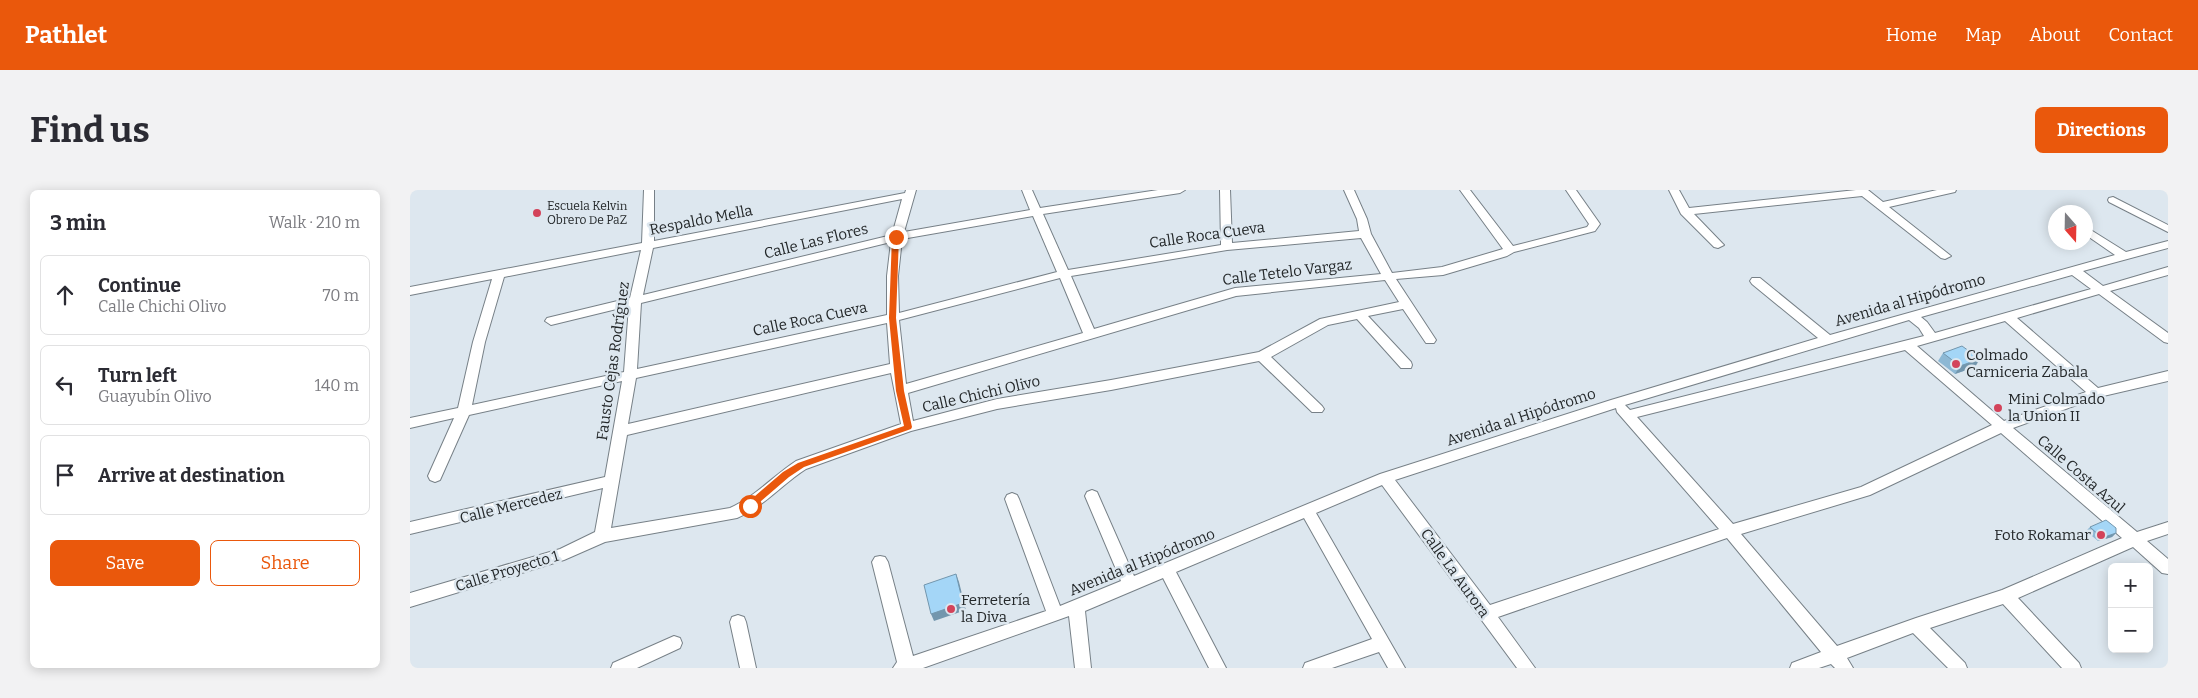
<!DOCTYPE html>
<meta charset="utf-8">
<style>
:root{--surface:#fff;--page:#f2f2f3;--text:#2b2b33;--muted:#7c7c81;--line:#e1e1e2;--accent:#ea580c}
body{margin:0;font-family:Bitter,serif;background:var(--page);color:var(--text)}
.controls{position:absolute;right:15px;bottom:15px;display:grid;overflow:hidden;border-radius:8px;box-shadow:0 2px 12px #0003}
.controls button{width:45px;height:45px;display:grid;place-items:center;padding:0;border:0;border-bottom:1px solid var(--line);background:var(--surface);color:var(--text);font:25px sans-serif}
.compass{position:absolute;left:1638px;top:15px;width:45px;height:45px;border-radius:50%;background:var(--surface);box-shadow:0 2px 12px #0003;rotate:160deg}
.stop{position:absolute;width:15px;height:15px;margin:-11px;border:4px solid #ea580c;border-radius:50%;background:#fff}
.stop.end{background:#ea580c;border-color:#fff;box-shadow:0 1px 5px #0008}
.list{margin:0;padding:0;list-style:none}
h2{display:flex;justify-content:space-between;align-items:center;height:65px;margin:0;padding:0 20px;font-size:21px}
h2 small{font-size:16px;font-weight:400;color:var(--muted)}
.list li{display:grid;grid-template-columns:32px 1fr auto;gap:15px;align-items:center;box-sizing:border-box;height:80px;margin:0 10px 10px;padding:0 10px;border:1px solid var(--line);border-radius:8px}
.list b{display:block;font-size:19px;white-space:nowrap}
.list p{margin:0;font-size:16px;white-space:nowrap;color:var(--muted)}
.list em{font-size:16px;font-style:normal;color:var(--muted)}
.actions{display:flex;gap:10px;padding:15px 20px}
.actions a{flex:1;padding:11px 0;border:1px solid var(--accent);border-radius:8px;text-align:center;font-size:18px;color:var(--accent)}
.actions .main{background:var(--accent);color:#fff}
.icon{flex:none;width:28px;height:28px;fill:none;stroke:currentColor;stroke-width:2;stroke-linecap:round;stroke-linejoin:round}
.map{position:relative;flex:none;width:1758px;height:478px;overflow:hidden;border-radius:8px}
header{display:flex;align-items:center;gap:30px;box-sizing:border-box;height:70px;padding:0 25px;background:var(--accent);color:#fff}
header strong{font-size:24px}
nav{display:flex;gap:28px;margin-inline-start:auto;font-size:18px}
.intro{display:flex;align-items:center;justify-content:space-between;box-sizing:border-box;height:120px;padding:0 30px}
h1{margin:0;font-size:35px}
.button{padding:12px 22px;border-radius:8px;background:var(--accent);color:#fff;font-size:18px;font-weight:700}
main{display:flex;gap:30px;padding:0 30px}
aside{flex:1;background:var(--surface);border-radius:8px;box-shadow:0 2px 12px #0003}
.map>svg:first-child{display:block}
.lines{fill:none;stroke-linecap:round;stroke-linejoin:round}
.minor-casing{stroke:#778087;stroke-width:2}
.minor{fill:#fff;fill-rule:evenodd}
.wall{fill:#8db8d4}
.shaded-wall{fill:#7396ad}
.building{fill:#a4d6f7;stroke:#7396ad}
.route{fill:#ea580c}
.poi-dot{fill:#d3435a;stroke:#dde7ef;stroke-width:2}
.labels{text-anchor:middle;stroke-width:5;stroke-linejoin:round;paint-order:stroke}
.far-poi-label{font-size:12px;fill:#24282a;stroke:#dde7ef;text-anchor:start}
.street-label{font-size:15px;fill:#24282a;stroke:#dde7ef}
.poi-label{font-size:15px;fill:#24282a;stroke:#dde7ef;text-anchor:start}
</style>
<header>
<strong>Pathlet</strong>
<nav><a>Home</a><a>Map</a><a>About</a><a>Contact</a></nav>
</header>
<div class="intro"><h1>Find us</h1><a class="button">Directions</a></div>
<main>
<aside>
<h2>3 min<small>Walk · 210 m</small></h2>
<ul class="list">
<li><svg class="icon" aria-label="ahead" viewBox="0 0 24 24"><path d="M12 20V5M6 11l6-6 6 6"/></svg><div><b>Continue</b><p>Calle Chichi Olivo</p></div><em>70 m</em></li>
<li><svg class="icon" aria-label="left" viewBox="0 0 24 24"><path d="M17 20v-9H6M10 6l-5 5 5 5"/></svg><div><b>Turn left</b><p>Guayubín Olivo</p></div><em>140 m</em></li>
<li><svg class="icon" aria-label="arrive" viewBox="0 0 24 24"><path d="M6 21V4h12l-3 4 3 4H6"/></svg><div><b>Arrive at destination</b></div></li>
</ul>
<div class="actions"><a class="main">Save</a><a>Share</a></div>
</aside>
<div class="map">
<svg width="1758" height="478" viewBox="0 0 1758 478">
<rect width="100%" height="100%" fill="#dde7ef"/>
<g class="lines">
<g class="minor-casing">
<path id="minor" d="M234 0H244V51L495 3 496 0H506L494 42 620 20 612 0H622L630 18 748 0H775L770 3 633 24 658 80 811 55 810 0H820L822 53 949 41 947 29 934 0H944L957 29 961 44 982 83 1032 77 1093 59 1050 0H1060L1103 56 1177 37 1179 34 1156 0H1166L1190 34 1185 41 1104 62 1097 66 1033 85 986 89 1026 150 1024 153H1016L993 119 958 126 1001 172 1002 175 1001 178H991L947 129 918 135 861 167 912 216 914 219 912 222H902L849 171 701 200 587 219 501 241 396 279C371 295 355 316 327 328L195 352 154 370 0 417V403L150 359 185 342 193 298 0 344V332L195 287 212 191 59 225 30 290 25 292 20 290 18 286 44 228 0 238V228L48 218 63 152 82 89 0 105V97L232 53ZM492 9 482 45 233 105 243 58ZM623 26 647 82 489 123 488 86 492 49ZM951 48 971 84 825 98 684 139 661 86 817 60ZM481 52 477 86V125L227 179 231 113ZM231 60 220 108 137 128 135 131 141 135 219 116 214 182 62 215 75 152 94 87ZM650 88 673 143 496 194 489 130ZM975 90 989 112 910 129 849 162 701 190 587 209 503 231 498 203 826 106ZM477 133 480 174 218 234 226 188ZM481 183 491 234 386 271C363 286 345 307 320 318L201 338 217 245Z
M1259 0H1269L1279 18 1446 0H1458L1473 12 1527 0H1546L1545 2 1479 17 1541 66 1535 69 1531 68 1452 6 1284 24 1312 53 1314 55 1308 58 1304 57 1271 24Z
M1703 7 1758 35V42L1699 12 1698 10 1699 8Z
M1676 37 1716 62 1758 51V58L1673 81 1693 96 1758 77V85L1700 101 1758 143V153L1754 152 1689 104 1607 128 1688 198 1758 181V191L1689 207 1603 238 1727 342 1758 332V344L1737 351 1758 369V384L1752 383 1723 357 1608 408 1669 473 1671 478H1652L1593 414 1520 438 1555 473 1557 478H1538L1503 443 1437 468 1443 478H1425L1421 474 1409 478H1380L1382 473 1411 462 1317 348 1088 427 1125 478H1107L972 295 906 323 995 478H978L969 462 922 478H893L895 473 962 449 894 328 766 382 816 478H799L753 388 675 421 681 478H665L659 426 513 478H483L487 472 462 372 465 367 470 366 475 367 478 372 503 466 636 421 595 309 597 305 602 303 607 305 609 309 650 416 711 391 675 306 677 302 682 300 687 302 724 386 970 284 1201 210 1408 148 1342 94 1340 91 1342 88H1350L1420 145 1705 65 1676 45ZM1662 85 1681 99 1525 143 1517 132 1511 127ZM1499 130 1509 138 1514 146 1220 220 1215 215ZM1595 131 1676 202 1594 231 1507 156ZM1495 160 1582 235 1451 297 1323 334 1227 227ZM1206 218 1207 222 1309 339 1080 415 985 290ZM1591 243 1712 348 1592 400 1506 428 1427 456 1331 344 1460 305Z
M328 425 334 427 336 432 346 478H330L320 432 322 427Z
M264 446 270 448 272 453 270 458 227 478H201L203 473Z"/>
</g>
<use href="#minor" class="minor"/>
</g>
<path class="wall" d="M1533 163 1565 177 1545 184 1528 171Z
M1680 337 1706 343 1702 347 1688 351 1676 341Z"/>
<path class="shaded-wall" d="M1570 169 1565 177 1545 184 1550 176Z
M1706 343 1702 347 1688 351 1692 348Z
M546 384 549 392 556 420 524 431 521 424Z"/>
<path class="building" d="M1552 156 1570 169 1550 176 1533 163Z
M1696 330 1706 338V343L1692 348 1680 337Z
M546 384 553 413 521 424 514 395Z"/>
<path class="route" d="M486 45 489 47 486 128 494 201 502 237 501 239 394 277 379 287 343 318H337V313L373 282 388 273 494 236 486 201 479 128 482 47Z"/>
<g class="poi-dot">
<circle cx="127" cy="23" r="5"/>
<circle cx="1546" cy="174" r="5"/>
<circle cx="1588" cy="218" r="5"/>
<circle cx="1691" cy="345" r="5"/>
<circle cx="541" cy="419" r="5"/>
</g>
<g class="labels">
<g class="far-poi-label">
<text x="137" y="20">Escuela Kelvin<tspan x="137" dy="14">Obrero De PaZ</tspan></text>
</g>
<g class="street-label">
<text transform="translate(291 30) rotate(-11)" y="5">Respaldo Mella</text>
<text transform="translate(797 45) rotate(-8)" y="5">Calle Roca Cueva</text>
<text transform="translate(406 51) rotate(-14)" y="5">Calle Las Flores</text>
<text transform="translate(877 82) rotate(-7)" y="5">Calle Tetelo Vargaz</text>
<text transform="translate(1500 110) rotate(-16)" y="5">Avenida al Hipódromo</text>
<text transform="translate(400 129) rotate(-12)" y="5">Calle Roca Cueva</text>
<text transform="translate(203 171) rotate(-82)" y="5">Fausto Cejas Rodríguez</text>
<text transform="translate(571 204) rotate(-13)" y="5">Calle Chichi Olivo</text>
<text transform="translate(1111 227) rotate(-18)" y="5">Avenida al Hipódromo</text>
<text transform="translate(1671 284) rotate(41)" y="5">Calle Costa Azul</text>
<text transform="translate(101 316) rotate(-14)" y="5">Calle Mercedez</text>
<text transform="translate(732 372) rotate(-22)" y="5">Avenida al Hipódromo</text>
<text transform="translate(97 381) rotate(-17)" y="5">Calle Proyecto 1</text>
<text transform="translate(1045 383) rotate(54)" y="5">Calle La Aurora</text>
</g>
<g class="poi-label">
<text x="1556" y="170">Colmado<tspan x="1556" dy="17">Carniceria Zabala</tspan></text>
<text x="1598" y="214">Mini Colmado<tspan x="1598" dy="17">la Union II</tspan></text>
<text x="1681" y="350" text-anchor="end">Foto Rokamar</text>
<text x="551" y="415">Ferretería<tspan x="551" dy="17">la Diva</tspan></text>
</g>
</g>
</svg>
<div class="controls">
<button>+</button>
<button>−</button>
</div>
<svg class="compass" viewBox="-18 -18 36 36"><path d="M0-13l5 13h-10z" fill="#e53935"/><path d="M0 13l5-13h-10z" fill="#7c7c81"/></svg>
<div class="stop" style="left:340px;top:316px"></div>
<div class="stop end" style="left:486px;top:47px"></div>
</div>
</main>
